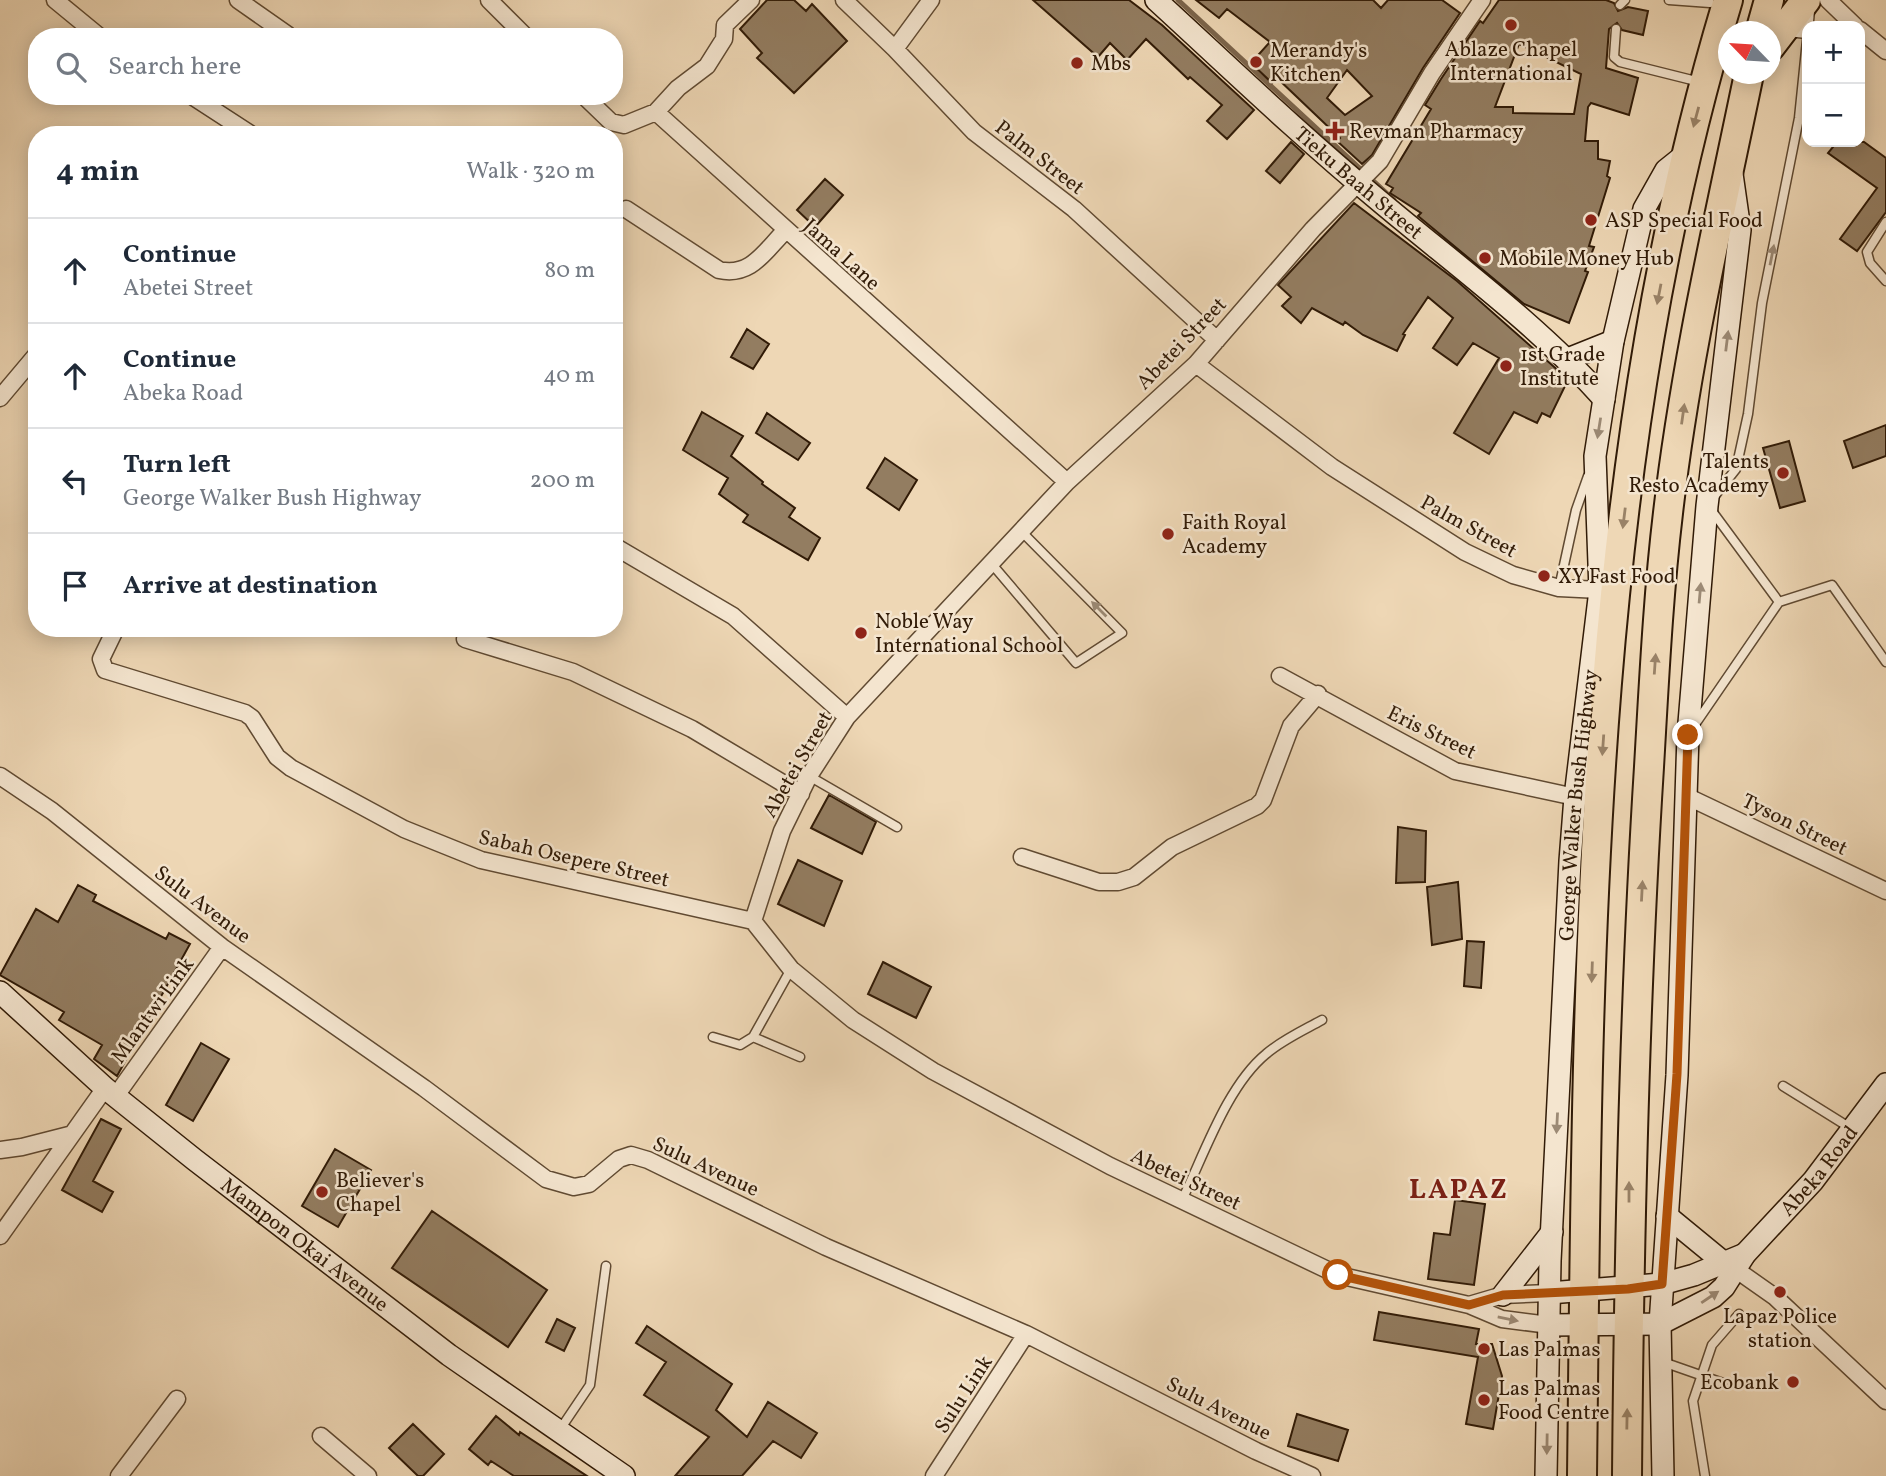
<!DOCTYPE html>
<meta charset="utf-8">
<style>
:root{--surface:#fff;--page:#f2f2f3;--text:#1f2937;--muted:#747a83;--line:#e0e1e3}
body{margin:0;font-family:Vollkorn,serif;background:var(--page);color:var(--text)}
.controls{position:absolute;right:21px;top:21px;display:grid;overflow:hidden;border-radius:14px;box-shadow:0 4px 18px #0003}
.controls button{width:63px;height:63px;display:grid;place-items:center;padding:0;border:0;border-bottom:2px solid var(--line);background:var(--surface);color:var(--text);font:35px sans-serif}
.compass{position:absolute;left:1718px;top:21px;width:63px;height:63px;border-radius:50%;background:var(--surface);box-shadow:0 4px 18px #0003;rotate:295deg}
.stop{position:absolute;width:21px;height:21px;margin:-16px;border:5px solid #b45309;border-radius:50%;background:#fff}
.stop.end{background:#b45309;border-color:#fff;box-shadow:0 2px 7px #0008}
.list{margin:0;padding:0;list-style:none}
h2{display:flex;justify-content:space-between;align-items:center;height:91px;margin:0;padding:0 28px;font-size:30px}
h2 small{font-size:23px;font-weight:400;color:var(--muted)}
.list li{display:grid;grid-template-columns:46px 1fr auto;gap:21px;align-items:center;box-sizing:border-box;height:105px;padding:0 28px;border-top:2px solid var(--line)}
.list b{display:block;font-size:26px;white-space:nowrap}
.list p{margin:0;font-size:23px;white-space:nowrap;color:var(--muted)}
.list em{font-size:23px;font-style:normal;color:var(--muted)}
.icon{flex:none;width:38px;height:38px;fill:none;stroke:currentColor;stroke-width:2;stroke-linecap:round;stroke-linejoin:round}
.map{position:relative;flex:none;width:1886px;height:1476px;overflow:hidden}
.search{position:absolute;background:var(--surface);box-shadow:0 4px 18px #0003;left:28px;top:28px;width:595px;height:77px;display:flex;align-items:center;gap:18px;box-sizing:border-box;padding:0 24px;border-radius:28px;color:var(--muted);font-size:26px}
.panel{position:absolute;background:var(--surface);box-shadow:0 4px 18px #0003;left:28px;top:126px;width:595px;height:511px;border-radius:28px}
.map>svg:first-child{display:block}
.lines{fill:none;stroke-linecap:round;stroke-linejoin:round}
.stream{stroke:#7c654c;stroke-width:5}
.building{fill:#937d61;stroke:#311b07;stroke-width:2;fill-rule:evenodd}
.lane-casing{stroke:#604a32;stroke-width:11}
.street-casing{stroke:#604a32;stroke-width:19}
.secondary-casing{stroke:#311b07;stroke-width:24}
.highway-casing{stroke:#311b07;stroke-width:32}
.lane{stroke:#f4e5cf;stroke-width:8}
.street{stroke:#f4e5cf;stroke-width:16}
.secondary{stroke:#f4e5cf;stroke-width:21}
.highway{stroke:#eed7b5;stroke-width:28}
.oneway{fill:#998267}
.oneway2{fill:#9c8a75}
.route{stroke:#b45309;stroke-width:9}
.poi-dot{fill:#8f2418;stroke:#f4e5cf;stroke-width:2.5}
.labels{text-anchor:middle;stroke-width:5;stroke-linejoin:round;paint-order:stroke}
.poi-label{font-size:21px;fill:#311b07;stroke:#f4e5cf;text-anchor:start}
.street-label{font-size:21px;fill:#311b07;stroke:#f4e5cf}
.district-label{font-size:28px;font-weight:bold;letter-spacing:2px;fill:#7a1f14;stroke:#f4e5cf}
</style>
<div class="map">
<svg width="1886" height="1476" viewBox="0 0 1886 1476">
<rect width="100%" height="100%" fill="#eed7b5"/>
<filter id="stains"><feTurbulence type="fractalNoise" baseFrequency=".00286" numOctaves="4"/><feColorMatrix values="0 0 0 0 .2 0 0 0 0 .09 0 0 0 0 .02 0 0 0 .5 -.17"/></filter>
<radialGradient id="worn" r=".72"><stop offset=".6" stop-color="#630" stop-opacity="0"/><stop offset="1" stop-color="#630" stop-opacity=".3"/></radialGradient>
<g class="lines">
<path class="stream" d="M1178 0 1394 200"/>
</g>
<path class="building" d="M767 0H794L806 11 812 4 847 41 794 93 757 58 762 53 740 29Z
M1033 0H1129L1162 25 1254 110 1227 139 1207 121 1222 105 1190 77 1188 79 1146 39 1127 60 1110 43 1098 57Z
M1196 0H1373L1381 8 1388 0H1442L1460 13 1423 68 1372 155 1362 164 1337 141 1340 138 1277 78 1272 83 1251 63 1270 42 1227 9 1219 18ZM1347 70 1372 96 1345 115 1327 98Z
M1499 0H1606L1614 3 1618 11 1628 7 1648 11 1643 35 1622 30 1617 23 1609 29 1606 68 1638 78 1629 115 1591 103 1588 107 1585 141H1598V159L1610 161 1607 176 1610 178 1589 246 1594 247 1585 271 1588 272 1569 323 1524 304 1418 216 1421 213 1390 193 1393 188 1386 184 1431 109 1425 105 1441 79 1480 21 1483 23ZM1519 44 1581 74 1574 114 1513 113V107H1495Z
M1291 142 1304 154 1280 183 1266 171Z
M1837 142H1864L1886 158V212L1857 251 1840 239 1877 188 1828 153Z
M825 179 843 195 815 227 797 210Z
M1354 203 1457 281 1561 373 1558 380 1566 384 1550 417 1542 413 1537 423 1514 412 1489 454 1454 433 1499 358 1473 343 1457 365 1433 348 1453 318 1428 297 1403 334 1405 335 1397 351 1363 335 1345 322 1343 325 1312 308 1301 323 1282 306 1291 297 1278 285Z
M747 329 769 344 753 369 731 357Z
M702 412 743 436 731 456 763 482 762 484 795 508 789 517 820 538 808 560 743 522 748 515 719 494 728 478 683 450Z
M767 413 810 443 798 460 756 433Z
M1886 425V456L1853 468 1844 441Z
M1789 441 1805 501 1780 508 1763 448Z
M885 458 917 480 899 510 867 488Z
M829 795 876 822 862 854 811 828Z
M1398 827 1426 831 1425 882 1396 883Z
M798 860 842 881 824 926 778 904Z
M1458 882 1462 939 1432 945 1427 887Z
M78 885 96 895 93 901 166 939 169 933 190 944 117 1076 94 1059 102 1045 59 1020 64 1012 0 975 36 909 58 922Z
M1467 941 1484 942 1481 988 1464 986Z
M883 962 931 987 916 1018 868 994Z
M201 1043 229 1059 193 1121 166 1105Z
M101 1119 121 1129 93 1181 113 1192 102 1212 62 1190Z
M335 1149 371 1170 338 1227 302 1206Z
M1455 1200 1485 1204 1474 1285 1428 1279 1434 1233 1450 1235Z
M432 1211 547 1290 508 1347 392 1268Z
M1379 1312 1479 1329 1476 1344H1492L1502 1376 1493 1429 1466 1424 1478 1357 1374 1340Z
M557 1319 575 1328 564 1351 546 1342Z
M647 1326 732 1384 716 1410 747 1437 768 1402 817 1433 801 1458 773 1441 742 1476H675L709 1437 644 1395 666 1362 636 1343Z
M1297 1414 1348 1430 1338 1461 1288 1446Z
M496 1416 519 1435 520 1432 587 1476H514L491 1461 488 1465 469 1449Z
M413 1424 444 1454 423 1476H418L389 1448Z"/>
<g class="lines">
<g class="lane-casing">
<path id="lane" d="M1669 0 1710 3
M1620 5 1625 0
M1616 29 1614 57 1620 62 1700 82
M1886 222 1867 252 1870 263 1886 281
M1713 498 1736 469 1748 414 1762 303 1799 118 1810 11
M1712 511 1779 602
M991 563 1076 663 1122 633 1021 531
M1559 588 1576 510 1588 476
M1696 723 1779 602 1832 585 1886 662
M809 776 897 827
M713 1037 740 1045 753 1037 791 969
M753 1037 800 1057
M1783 1086 1852 1129
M1182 1200C1204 1155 1227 1086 1266 1054 1282 1040 1304 1030 1322 1020
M1663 1362 1723 1383
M559 1431 590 1385 606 1266
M1705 1476 1693 1401 1712 1345 1739 1314"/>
</g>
<g class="street-casing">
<path id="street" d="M55 0 100 37
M238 0 288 35
M489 0 526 37
M844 0 895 49 974 132 1074 209 1217 340
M1828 0 1855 26
M1788 28 1807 30
M1860 30 1886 51
M895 49 931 0
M192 96 252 135
M584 96 611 122 624 125 656 112 678 88 707 66 724 39 725 25 751 0
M656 112 1067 482
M626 209 719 270C751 277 764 252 785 231
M1196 364 1332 467 1465 552 1513 575 1559 588 1600 590
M0 398 37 354
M614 546 733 616 847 717
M116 628 101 659 105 670 245 713 252 718 277 757 291 768 404 829 481 860 753 921
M465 639 573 672 692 729 801 794
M1280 676 1455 771 1575 797
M0 776 52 811 222 947 424 1088 546 1179 574 1187 589 1184 619 1159 631 1155 648 1160 826 1247 1026 1334 1256 1451 1312 1476
M1686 796 1886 891
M1022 857 1099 882H1118L1134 877 1172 847 1257 806 1263 800 1291 726 1318 694
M753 921 782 831 809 776 847 717 1067 482 1196 364 1313 229 1380 161 1432 73 1482 0
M753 921 791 969 853 1020 933 1071 1110 1166 1338 1275 1469 1305 1502 1319 1549 1325
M115 1097 222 947
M0 1150 22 1147 69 1135
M0 1236 105 1088
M1728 1264 1775 1297 1886 1401
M1469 1305 1503 1295 1549 1293
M321 1436 368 1476
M119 1476 177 1399
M934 1476 1026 1334"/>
</g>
<g class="secondary-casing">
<g id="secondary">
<path id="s1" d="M1156 0C1229 67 1301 136 1377 199 1454 264 1537 324 1604 399"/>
<path d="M1568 359 1613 341"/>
<path id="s2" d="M0 992 105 1088 195 1160 449 1355 624 1476"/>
<path d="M1667 1216 1723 1262"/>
<path d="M1549 1293 1662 1284 1694 1275 1745 1254"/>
<path d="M1503 1295 1552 1232"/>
<path id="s3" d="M1549 1325 1660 1324 1713 1297 1724 1287 1745 1254 1813 1181 1886 1084"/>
<path id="s4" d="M1546 1476 1550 1261 1570 861 1575 797 1600 590 1595 456 1613 341 1644 209 1666 170 1686 154"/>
<path d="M1663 1476 1660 1324 1677 1075 1688 735 1707 506 1740 230 1732 174"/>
</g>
</g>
<g class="highway-casing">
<path id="highway" d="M1760 32 1769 0
M1770 47 1806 0
M1582 1476C1588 983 1584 477 1728 0
M1627 1476C1629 1239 1634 1004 1649 767 1654 682 1658 597 1668 513 1685 365 1719 219 1749 74"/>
</g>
<use href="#lane" class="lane"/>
<use href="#street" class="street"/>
<use href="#secondary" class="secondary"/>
<use href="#highway" class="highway"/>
</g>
<defs><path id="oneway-solid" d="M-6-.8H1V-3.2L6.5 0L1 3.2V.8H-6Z" transform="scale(1.75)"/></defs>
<g class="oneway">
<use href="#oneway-solid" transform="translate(1696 117) rotate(105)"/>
<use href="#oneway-solid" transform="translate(1659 294) rotate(101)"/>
<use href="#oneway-solid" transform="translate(1683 414) rotate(-82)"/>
<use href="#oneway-solid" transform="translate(1624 518) rotate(97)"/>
<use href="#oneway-solid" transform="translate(1655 664) rotate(-86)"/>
<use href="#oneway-solid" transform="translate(1603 745) rotate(94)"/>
<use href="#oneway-solid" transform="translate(1642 891) rotate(-87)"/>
<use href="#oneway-solid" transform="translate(1592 972) rotate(92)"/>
<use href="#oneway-solid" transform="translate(1629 1192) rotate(-90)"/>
<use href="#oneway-solid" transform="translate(1627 1419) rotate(-89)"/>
</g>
<g class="oneway2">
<use href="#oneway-solid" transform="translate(1772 255) rotate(-79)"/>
<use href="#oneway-solid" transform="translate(1727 341) rotate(-83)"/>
<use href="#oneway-solid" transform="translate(1599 428) rotate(99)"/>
<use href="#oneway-solid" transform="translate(1700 593) rotate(-85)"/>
<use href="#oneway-solid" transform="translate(1099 609) rotate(-135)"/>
<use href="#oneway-solid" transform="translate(1557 1123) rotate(93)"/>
<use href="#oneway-solid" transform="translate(1710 1297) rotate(-34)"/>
<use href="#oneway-solid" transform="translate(1508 1319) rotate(11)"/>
<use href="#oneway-solid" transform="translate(1547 1444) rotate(91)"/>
</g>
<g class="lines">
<path class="route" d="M1338 1275 1469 1305 1503 1295 1628 1289 1662 1284 1677 1074 1688 735"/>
</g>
<g class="poi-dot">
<circle cx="1511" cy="25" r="7"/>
<circle cx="1256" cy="62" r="7"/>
<circle cx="1077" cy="63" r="7"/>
<path d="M1331.5 120.5h7v7h7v7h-7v7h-7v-7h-7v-7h7z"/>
<circle cx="1591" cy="220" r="7"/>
<circle cx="1485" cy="258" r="7"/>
<circle cx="1506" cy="366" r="7"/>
<circle cx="1783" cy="473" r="7"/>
<circle cx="1168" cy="534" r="7"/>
<circle cx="1544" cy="576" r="7"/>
<circle cx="861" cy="633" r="7"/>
<circle cx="322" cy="1192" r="7"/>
<circle cx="1780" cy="1292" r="7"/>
<circle cx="1484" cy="1349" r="7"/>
<circle cx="1793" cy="1382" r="7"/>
<circle cx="1484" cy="1400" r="7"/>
</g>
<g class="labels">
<g class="poi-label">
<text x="1511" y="56" text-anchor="middle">Ablaze Chapel<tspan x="1511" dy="24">International</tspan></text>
<text x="1270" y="57">Merandy's<tspan x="1270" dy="24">Kitchen</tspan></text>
<text x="1091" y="70">Mbs</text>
<text x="1349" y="138">Revman Pharmacy</text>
<text x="1605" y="227">ASP Special Food</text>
<text x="1499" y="265">Mobile Money Hub</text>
<text x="1520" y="361">1st Grade<tspan x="1520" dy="24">Institute</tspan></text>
<text x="1769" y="468" text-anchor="end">Talents<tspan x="1769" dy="24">Resto Academy</tspan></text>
<text x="1182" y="529">Faith Royal<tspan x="1182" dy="24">Academy</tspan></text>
<text x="1558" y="583">XY Fast Food</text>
<text x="875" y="628">Noble Way<tspan x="875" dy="24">International School</tspan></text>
<text x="336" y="1187">Believer's<tspan x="336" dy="24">Chapel</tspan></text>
<text x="1780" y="1323" text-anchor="middle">Lapaz Police<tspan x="1780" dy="24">station</tspan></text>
<text x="1498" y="1356">Las Palmas</text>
<text x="1779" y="1389" text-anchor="end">Ecobank</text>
<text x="1498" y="1395">Las Palmas<tspan x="1498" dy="24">Food Centre</tspan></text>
</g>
<g class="street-label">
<text transform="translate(1040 157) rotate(38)" y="7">Palm Street</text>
<text dy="7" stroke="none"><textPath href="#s1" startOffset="273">Tieku Baah Street</textPath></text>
<text transform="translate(842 254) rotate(42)" y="7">Jama Lane</text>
<text transform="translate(1181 343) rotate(-46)" y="7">Abetei Street</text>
<text transform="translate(1469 526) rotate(29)" y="7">Palm Street</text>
<text transform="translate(1432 732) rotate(26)" y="7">Eris Street</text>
<text transform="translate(797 764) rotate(-60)" y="7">Abetei Street</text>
<text dy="7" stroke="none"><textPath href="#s4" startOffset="672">George Walker Bush Highway</textPath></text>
<text transform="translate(1795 824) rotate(26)" y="7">Tyson Street</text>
<text transform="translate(574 858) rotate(13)" y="7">Sabah Osepere Street</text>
<text transform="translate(203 904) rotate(37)" y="7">Sulu Avenue</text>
<text transform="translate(152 1010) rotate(-54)" y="7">Mlantwi Link</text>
<text transform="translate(706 1166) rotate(25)" y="7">Sulu Avenue</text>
<text dy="7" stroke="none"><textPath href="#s3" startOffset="336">Abeka Road</textPath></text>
<text transform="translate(1186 1179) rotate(25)" y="7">Abetei Street</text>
<text dy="7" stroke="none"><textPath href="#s2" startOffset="396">Mampon Okai Avenue</textPath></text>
<text transform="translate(963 1394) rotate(-57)" y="7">Sulu Link</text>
<text transform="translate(1219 1408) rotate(27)" y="7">Sulu Avenue</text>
</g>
<g class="district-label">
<text x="1459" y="1198">LAPAZ</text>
</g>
</g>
<rect width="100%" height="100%" filter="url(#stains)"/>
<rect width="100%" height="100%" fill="url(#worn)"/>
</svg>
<div class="controls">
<button>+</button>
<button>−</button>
</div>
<svg class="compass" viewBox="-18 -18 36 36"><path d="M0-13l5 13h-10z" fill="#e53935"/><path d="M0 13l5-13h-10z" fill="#747a83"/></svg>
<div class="stop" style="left:1338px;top:1275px"></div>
<div class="stop end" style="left:1688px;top:735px"></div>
<div class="search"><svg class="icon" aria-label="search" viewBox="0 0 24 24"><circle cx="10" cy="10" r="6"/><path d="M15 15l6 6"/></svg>Search here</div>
<section class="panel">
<h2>4 min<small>Walk · 320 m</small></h2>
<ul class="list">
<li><svg class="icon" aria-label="ahead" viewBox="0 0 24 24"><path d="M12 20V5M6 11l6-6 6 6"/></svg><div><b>Continue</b><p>Abetei Street</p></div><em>80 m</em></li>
<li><svg class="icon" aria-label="ahead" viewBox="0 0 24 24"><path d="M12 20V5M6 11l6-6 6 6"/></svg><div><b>Continue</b><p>Abeka Road</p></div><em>40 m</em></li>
<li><svg class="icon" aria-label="left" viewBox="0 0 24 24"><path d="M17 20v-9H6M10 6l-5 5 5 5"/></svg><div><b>Turn left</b><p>George Walker Bush Highway</p></div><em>200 m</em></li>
<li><svg class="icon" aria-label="arrive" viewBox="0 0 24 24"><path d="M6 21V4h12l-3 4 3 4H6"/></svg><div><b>Arrive at destination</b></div></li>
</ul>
</section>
</div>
